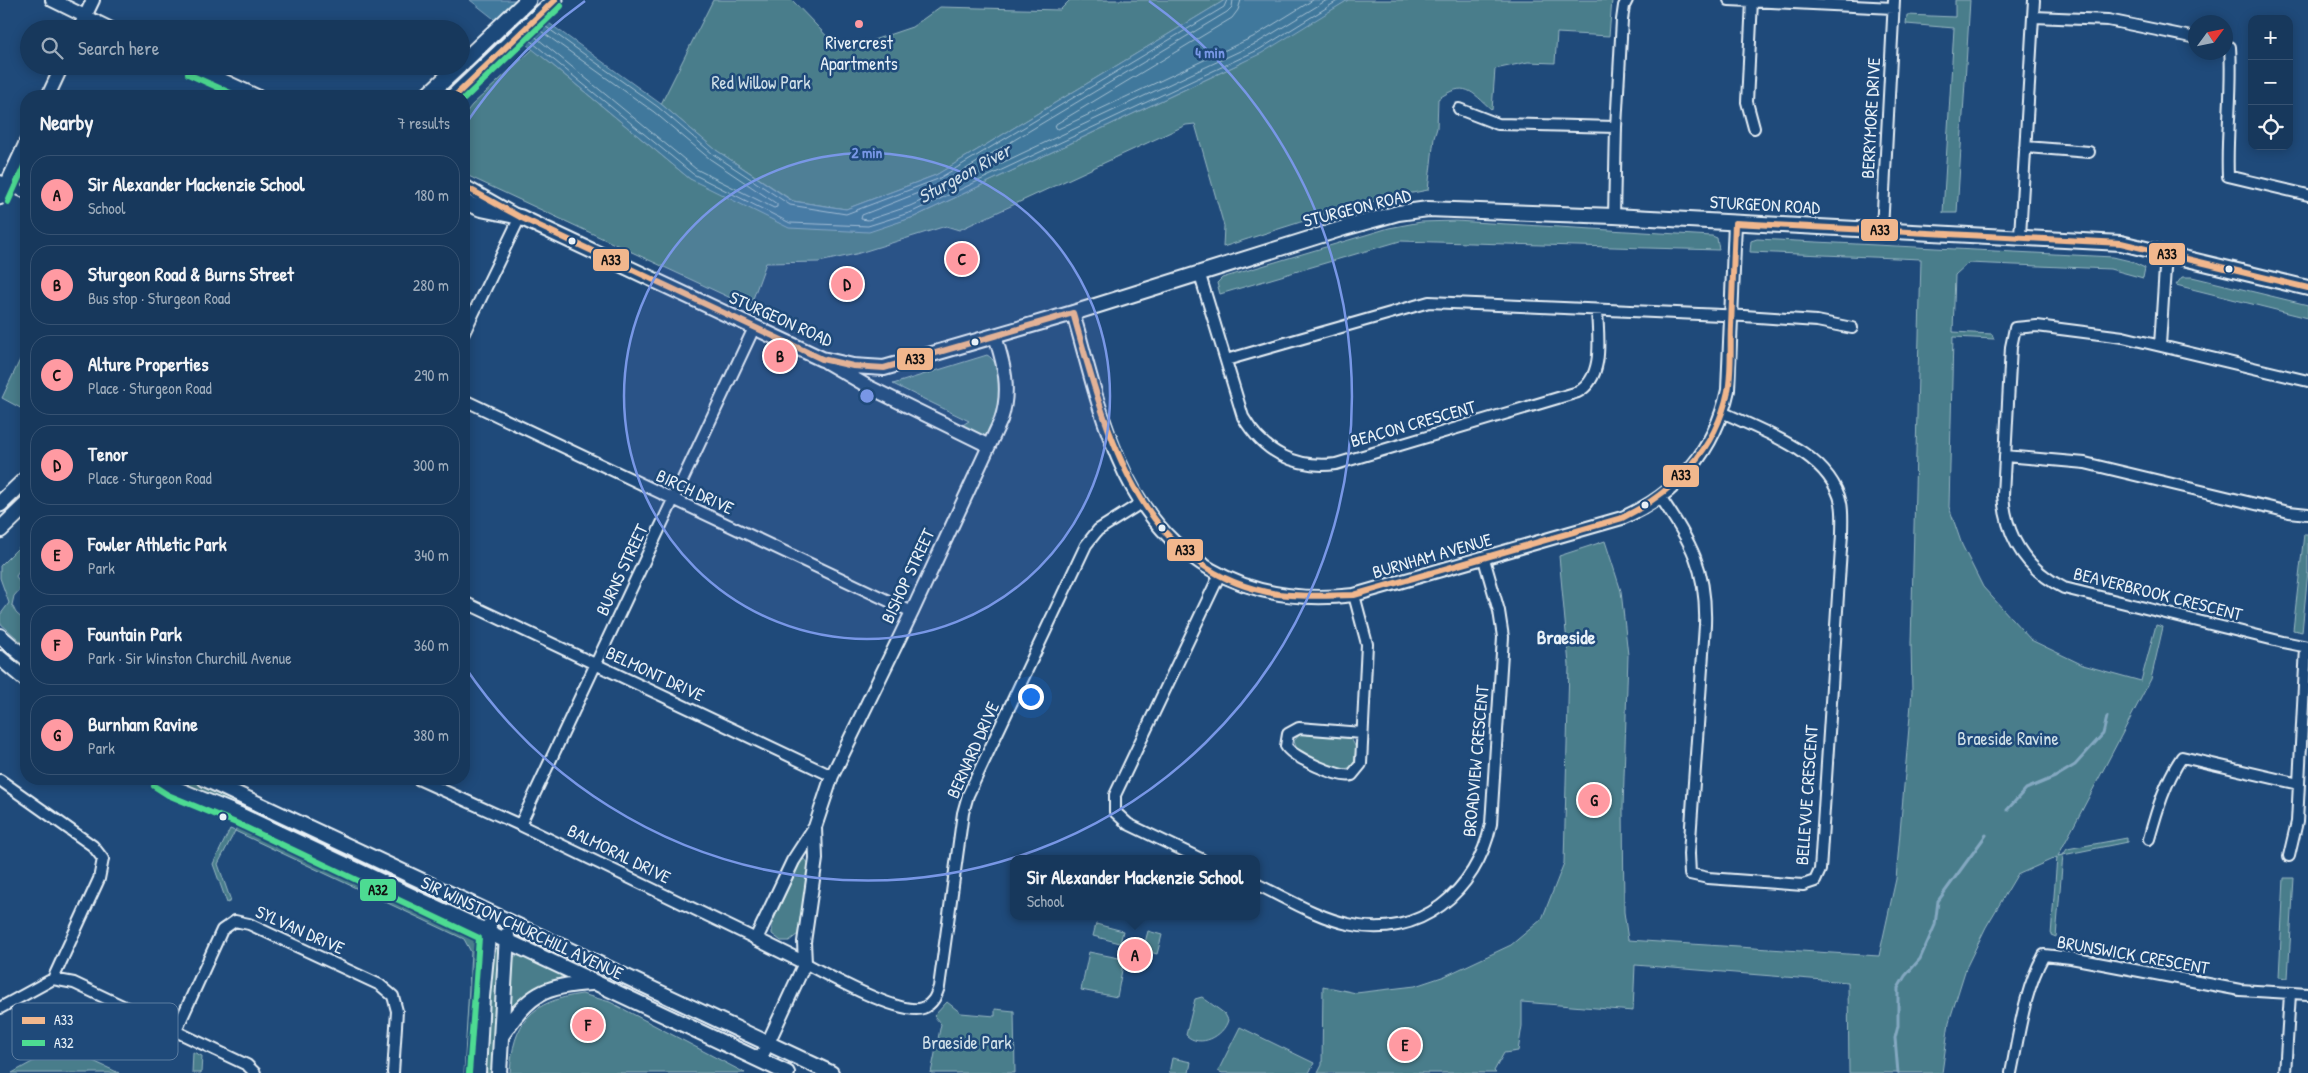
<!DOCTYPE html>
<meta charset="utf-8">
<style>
:root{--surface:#17385c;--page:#203f62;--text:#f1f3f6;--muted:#9eacbb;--line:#365272;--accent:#ff9aa2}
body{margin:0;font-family:"Patrick Hand",sans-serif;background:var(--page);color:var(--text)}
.controls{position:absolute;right:15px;top:15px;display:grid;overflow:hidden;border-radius:10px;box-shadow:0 2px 12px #0003}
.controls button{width:45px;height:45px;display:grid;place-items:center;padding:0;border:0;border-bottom:1px solid var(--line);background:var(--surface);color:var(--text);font:25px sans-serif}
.compass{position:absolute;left:2188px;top:15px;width:45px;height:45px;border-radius:50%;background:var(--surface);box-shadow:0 2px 12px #0003;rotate:57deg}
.you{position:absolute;left:1030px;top:696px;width:18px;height:18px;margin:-12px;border:4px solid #fff;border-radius:50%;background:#1a73e8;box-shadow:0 0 0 8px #1a73e833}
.badge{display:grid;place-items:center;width:32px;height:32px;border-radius:50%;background:var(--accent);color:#111;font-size:16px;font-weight:700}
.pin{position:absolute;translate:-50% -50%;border:2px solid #fff;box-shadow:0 1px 5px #0006}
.popup{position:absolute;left:1010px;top:855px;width:250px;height:65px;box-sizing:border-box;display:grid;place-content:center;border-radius:10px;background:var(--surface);filter:drop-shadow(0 1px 4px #0005);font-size:16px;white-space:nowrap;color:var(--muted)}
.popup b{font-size:19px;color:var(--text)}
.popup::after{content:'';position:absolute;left:50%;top:100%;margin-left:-10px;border:10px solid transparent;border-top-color:var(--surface)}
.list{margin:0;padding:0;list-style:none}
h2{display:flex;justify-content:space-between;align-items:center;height:65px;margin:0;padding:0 20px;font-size:21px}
h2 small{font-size:16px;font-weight:400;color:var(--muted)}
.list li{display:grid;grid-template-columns:32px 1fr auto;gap:15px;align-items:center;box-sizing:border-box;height:80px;margin:0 10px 10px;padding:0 10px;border:1px solid var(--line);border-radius:20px}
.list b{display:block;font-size:19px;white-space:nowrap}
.list p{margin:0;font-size:16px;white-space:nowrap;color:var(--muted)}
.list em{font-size:16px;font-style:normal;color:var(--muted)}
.icon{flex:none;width:28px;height:28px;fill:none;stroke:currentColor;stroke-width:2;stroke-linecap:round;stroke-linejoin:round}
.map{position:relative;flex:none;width:2308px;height:1073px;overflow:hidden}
.search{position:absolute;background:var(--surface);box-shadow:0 2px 12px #0003;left:20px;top:20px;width:450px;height:55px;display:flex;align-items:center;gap:12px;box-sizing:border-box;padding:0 18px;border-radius:28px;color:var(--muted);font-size:19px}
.panel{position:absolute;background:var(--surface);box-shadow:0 2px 12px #0003;left:20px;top:90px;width:450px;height:695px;border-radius:20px}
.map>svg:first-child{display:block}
.green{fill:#487d8b;stroke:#98b7c2}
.water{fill:#41789c;stroke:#84a8c1}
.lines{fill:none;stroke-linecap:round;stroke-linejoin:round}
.shore{stroke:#a5c1d3;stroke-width:1}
.stream{stroke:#84a8c1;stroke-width:3}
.minor-casing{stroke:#e8f1f8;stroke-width:14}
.tertiary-casing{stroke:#e8f1f8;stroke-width:16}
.secondary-casing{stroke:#e8f1f8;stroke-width:18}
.primary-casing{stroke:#e8f1f8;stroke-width:19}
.minor{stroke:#1f4a7a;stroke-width:10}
.tertiary{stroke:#1f4a7a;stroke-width:12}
.secondary{stroke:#1f4a7a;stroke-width:14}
.primary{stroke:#1f4a7a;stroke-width:15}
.bus-1-casing{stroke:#1f4a7a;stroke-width:10}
.bus-2-casing{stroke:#1f4a7a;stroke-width:10}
.bus-1{stroke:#f1b78d;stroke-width:6}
.bus-2{stroke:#4ddb92;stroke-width:6}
.ring{fill:none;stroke:#7897e6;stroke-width:2.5}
.poi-dot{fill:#ff9aa2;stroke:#1f4a7a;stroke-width:2}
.bus-dot{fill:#e8f1f8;stroke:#1f4a7a;stroke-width:2}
.labels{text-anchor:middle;stroke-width:5;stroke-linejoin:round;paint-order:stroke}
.poi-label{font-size:18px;fill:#e8f1f8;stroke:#1f4a7a}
.park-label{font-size:18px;fill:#d0e0e8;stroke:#1f4a7a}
.street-label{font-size:18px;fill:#e8f1f8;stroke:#1f4a7a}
.water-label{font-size:19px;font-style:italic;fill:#cfdfea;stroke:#1f4a7a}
.neighbourhood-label{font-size:19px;font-weight:bold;fill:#e8f1f8;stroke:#1f4a7a}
.key{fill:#1f4a7a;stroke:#5b7ca0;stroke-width:1}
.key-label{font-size:14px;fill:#e8f1f8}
.centre{fill:#7897e6;stroke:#1f4a7a;stroke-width:2.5}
.ring-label{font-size:15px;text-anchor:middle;font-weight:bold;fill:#7897e6;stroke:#1f4a7a;stroke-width:5;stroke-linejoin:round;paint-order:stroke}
.line-badge{stroke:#1f4a7a;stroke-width:2}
.pale-badge-label{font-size:14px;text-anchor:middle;font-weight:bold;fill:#111}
</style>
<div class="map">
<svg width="2308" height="1073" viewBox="0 0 2308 1073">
<rect width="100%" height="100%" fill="#1f4a7a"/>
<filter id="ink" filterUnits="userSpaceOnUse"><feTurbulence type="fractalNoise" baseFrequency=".02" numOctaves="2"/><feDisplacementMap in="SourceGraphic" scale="10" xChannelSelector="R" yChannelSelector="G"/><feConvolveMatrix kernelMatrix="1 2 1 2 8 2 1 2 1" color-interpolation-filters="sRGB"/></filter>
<g filter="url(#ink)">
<path class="green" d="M713 0H792L841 51 912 27 940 7 1060 10 1070 0H1225L936 175 846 209 793 201 716 150 661 104Z
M1348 0H1612L1609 36 1557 33 1555 63 1528 62 1495 69 1492 110C1471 91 1465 80 1438 99L1437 128 1434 138 1428 190C1358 202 1291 225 1223 247L1224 226 1195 124 1186 125 959 230 946 226 856 254 819 262 766 263 750 307 464 174V115L472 105 533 49 690 179 869 231 914 217 1241 63Z
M1955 0H1970L1957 213H1943L1954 28 1906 24 1907 15 1955 17Z
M1455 221 1712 236 1717 238 1719 250 1400 241 1220 294 1217 283 1222 278 1389 228 1421 222Z
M1757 239 2113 257 2130 261 2145 268 2143 278 2110 269 1968 263 1955 275 1953 332 1992 334 1994 339 1953 337 1949 507 1962 545 1983 587 2031 640 2083 665 2141 681 2156 625 2163 627 2151 679 2058 856 2063 855 2067 849 2127 838V842L2063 855 2056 937 2051 935 2057 857 2017 875 1986 927 1966 968 1949 1022 1942 1073H1849L1848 982 1635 965 1633 1011 1522 1002V1026L1518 1051 1504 1053 1494 1071 1496 1073H1318L1322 1065 1323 986 1356 993 1415 986 1445 976 1511 945 1542 919 1564 863 1569 665 1559 556 1605 541 1621 591 1628 655 1623 808 1624 912 1628 940 1879 956 1896 879 1912 692 1911 643 1921 259 1750 252 1751 241Z
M2182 277H2192L2308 305V318L2176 285Z
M26 347V411L2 398Z
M987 355C1001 362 1002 390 999 404 996 415 989 426 985 437L961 426 969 421 893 384Z
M2304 534H2308V571L2302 632 2293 630Z
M26 540V562L16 576 22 587 14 596 12 605 16 613 26 622V646L0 623V615L9 603 0 578V566Z
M1300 734 1344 736 1352 740 1356 748 1354 764C1341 779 1312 757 1297 750L1294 741Z
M176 779H192L476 913 487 925Z
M240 821 475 934 481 945 474 1073H464L471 952 464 939 235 831 218 864 231 901 227 903 213 864 230 829 235 831Z
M805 859 809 864 798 934 789 941H781L772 934V923L801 861Z
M2284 878H2294L2288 978 2279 977Z
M1096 924 1123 931 1120 943 1093 936Z
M1148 931 1162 935 1157 954 1143 950Z
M497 947 499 962 492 1073H485L492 960Z
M1089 952 1124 959 1117 997 1081 990Z
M523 955 562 974 560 980 528 994 509 1008 511 960 515 956Z
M582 994 610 1002 745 1073H510C513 1022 531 1001 582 994Z
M1202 997 1225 1014 1228 1020C1224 1036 1200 1049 1186 1035L1195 999Z
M947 1002 961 1013 995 1016V1009L1014 1011 1015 1073H931L941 1024 934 1016Z
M1240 1027 1314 1063 1309 1073H1222L1218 1071Z
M61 1046 119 1073H12Z
M193 1052 202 1056 201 1073H192Z
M1172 1058 1191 1062 1189 1073H1169Z"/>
<path class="water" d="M470 0H517L661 104 716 150 792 201 846 209 936 175 1225 0H1348L1262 53 914 217 869 232 789 228 690 179 550 63Z"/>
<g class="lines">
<path class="shore" d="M1233 0 1232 7 1227 12 941 184 862 215 861 219 868 220 910 206 1257 43 1327 0
M1241 0 1238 10 1232 18 1056 124 1055 128 1058 129 1253 37 1313 0
M542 24 658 107 713 154 790 205 846 214 938 179 1224 7 1227 0
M532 34 696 169 774 208 777 207V204L710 159 654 112 538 29
M527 38 693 174 790 223 868 226 912 212 1260 49 1339 0"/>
<path class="stream" d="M2007 810 2026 789 2055 777 2075 765 2103 734 2107 717
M1898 1073 1895 1038 1898 1026V988L1905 976 1920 959 1935 925 1938 901 1986 835"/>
<g class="minor-casing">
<path id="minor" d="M1729 0 1893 8
M1752 1 1747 102 1754 128
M2034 17 2108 20 2196 38
M2226 46 2230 47C2233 90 2226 133 2228 176L2308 195
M1459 109 1498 124 1616 127
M2025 147 2089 152
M0 181 26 193
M1614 216 1616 127 1622 20 1624 6 1627 0
M1882 230 1894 0
M2020 236 2034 0
M1199 272 1243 417C1263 452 1296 469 1336 464L1578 392C1605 377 1598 337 1597 310
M464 333 520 217
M2160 345 2166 253
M1226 360 1429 302 1744 316 1817 321 1852 328
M2308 381 2123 337 2037 326 2015 328 2011 347 2003 495C2006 537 2026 569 2064 588L2283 642 2308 647
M464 400 912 612
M2005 456 2085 463 2289 512 2308 514
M1661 498C1691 543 1707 569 1705 625L1689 854 1690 874 1708 878 1803 885 1815 881 1820 870 1842 534C1842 524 1843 513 1841 503 1830 453 1764 432 1722 412
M1354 595 1367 644 1361 764 1352 775C1340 779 1292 757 1286 746L1288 734 1299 728 1362 733
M464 602 832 776
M418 779 520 825 756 939
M0 780 93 846 103 859 99 879 53 979
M520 825 754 328
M2149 839C2157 810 2165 782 2182 757L2299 784
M2289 856 2297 822 2306 647
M1201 859 1128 824 1115 812V795L1219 576
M1256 884C1286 898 1316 917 1348 924 1419 941 1477 891 1491 824L1503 637 1499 611 1484 559
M805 963C827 975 901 1016 923 1008 933 1004 936 996 939 987L963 813 968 795 1086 545 1098 530 1141 503
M0 1008 53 979 74 983 247 1065 255 1073
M176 1031 222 930 235 921 249 924 380 985 393 996 397 1011 393 1073
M2011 1073C2019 1035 2024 990 2044 955L2071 958 2240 990 2308 994
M2285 1073 2290 994"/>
</g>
<g class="tertiary-casing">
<path id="tertiary" d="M52 0 111 29
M79 29 93 0
M192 66 257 96
M48 96 62 66
M464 186 515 215
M0 198 26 142
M1073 313C1087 361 1098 412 1118 458 1161 560 1245 608 1354 595L1622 518C1679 494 1715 449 1728 390L1735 223
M826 362 869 387 989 446
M805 963 756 939 793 861 815 827 832 776 912 612 1001 420C1011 389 1004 365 995 336
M760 1060 805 963 804 942 816 859 815 827"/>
</g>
<g class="secondary-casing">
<path id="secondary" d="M464 202 481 209 520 217 822 359 853 366 884 368 1073 313 1344 228 1398 213 1428 209 1614 216 2121 243 2308 288
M0 636 26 658
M0 658 26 680
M159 779 172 787 240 815 787 1073
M205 779 831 1073
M502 1035C528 995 544 985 592 983
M478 1073 482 997 489 926
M499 1073 507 935"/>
</g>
<g class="primary-casing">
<path id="primary" d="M461 64 528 0
M427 96 459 66
M454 96 555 0
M0 504 26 479
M0 530 26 505"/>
</g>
<use href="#minor" class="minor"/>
<use href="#tertiary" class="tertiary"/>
<use href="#secondary" class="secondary"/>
<use href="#primary" class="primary"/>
<g class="bus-1-casing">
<path id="bus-1" d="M455 96 555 0
M464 186 520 217 822 359 853 366 884 368 1073 313
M1735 223 2121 243 2308 288
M1073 313C1106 428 1137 572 1278 594 1304 597 1329 596 1354 595L1622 518C1674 492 1716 450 1728 391 1732 370 1730 347 1731 326 1732 292 1734 257 1735 223"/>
</g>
<g class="bus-2-casing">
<path id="bus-2" d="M188 74 237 96
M464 99 561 6
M8 202 26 162
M154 786 168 795 236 823 479 938 469 1073"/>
</g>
<use href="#bus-1" class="bus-1"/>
<use href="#bus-2" class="bus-2"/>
</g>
</g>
<circle cx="867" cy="396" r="243" fill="#7897e6" fill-opacity=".12"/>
<g class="ring">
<circle cx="867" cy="396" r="243"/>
<path d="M465 125A485 485 0 0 1 585 1M1149 1A485 485 0 1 1 465 667"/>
</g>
<circle class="poi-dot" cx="859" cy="24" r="5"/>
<g class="bus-dot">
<circle cx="572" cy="241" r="4.5"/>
<circle cx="2229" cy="269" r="4.5"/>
<circle cx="975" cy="342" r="4.5"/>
<circle cx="1645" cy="505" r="4.5"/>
<circle cx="1162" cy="528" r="4.5"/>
<circle cx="223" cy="817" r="4.5"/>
</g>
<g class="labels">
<g class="poi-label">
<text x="859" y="49">Rivercrest<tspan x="859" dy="21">Apartments</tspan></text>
</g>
<g class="park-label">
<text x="761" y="89">Red Willow Park</text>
<text x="2008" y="745">Braeside Ravine</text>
<text x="967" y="1049">Braeside Park</text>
</g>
<g class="street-label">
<text transform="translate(1871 118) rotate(-87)" y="6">BERRYMORE DRIVE</text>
<text transform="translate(1765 205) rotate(3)" y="6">STURGEON ROAD</text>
<text transform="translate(1357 208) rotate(-14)" y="6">STURGEON ROAD</text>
<text transform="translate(781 319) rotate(24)" y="6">STURGEON ROAD</text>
<text transform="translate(1413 424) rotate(-16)" y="6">BEACON CRESCENT</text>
<text transform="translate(695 492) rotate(25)" y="6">BIRCH DRIVE</text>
<text transform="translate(1432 556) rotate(-16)" y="6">BURNHAM AVENUE</text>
<text transform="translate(622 570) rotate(-65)" y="6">BURNS STREET</text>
<text transform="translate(908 576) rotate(-65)" y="6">BISHOP STREET</text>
<text transform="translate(2158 594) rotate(14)" y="6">BEAVERBROOK CRESCENT</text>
<text transform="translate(655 674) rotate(25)" y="6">BELMONT DRIVE</text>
<text transform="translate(973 750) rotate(-66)" y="6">BERNARD DRIVE</text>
<text transform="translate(1476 761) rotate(-85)" y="6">BROADVIEW CRESCENT</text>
<text transform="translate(1807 795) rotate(-86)" y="6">BELLEVUE CRESCENT</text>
<text transform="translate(619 854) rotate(26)" y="6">BALMORAL DRIVE</text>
<text transform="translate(522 928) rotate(25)" y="6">SIR WINSTON CHURCHILL AVENUE</text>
<text transform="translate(300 930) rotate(24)" y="6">SYLVAN DRIVE</text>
<text transform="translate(2133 955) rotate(10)" y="6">BRUNSWICK CRESCENT</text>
</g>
<g class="water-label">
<text transform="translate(964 173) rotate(-29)" y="7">Sturgeon River</text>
</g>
<g class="neighbourhood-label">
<text x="1566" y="644">Braeside</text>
</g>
</g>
<rect x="12" y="1003" width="166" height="57" rx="8" class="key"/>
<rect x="22" y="1017" width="23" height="7" fill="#f1b78d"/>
<rect x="22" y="1040" width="23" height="6" fill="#4ddb92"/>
<g class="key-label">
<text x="54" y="1025">A33</text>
<text x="54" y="1048">A32</text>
</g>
<circle cx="867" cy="396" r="8" class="centre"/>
<g class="ring-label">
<text x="1210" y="58">4 min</text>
<text x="867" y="158">2 min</text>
</g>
<g class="line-badge">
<rect x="1860" y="218" width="39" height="24" rx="5" fill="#f1b78d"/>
<rect x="2148" y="242" width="38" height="24" rx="5" fill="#f1b78d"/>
<rect x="592" y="248" width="38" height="24" rx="5" fill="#f1b78d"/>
<rect x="896" y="347" width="38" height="24" rx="5" fill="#f1b78d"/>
<rect x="1662" y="464" width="38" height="24" rx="5" fill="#f1b78d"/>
<rect x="1166" y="538" width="38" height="24" rx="5" fill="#f1b78d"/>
<rect x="359" y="878" width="38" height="24" rx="5" fill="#4ddb92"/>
</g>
<g class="pale-badge-label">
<text x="1880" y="235">A33</text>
<text x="2167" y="259">A33</text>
<text x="611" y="265">A33</text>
<text x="915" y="364">A33</text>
<text x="1681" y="480">A33</text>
<text x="1185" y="555">A33</text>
<text x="378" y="895">A32</text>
</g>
</svg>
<div class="controls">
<button>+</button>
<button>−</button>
<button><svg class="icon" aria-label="locate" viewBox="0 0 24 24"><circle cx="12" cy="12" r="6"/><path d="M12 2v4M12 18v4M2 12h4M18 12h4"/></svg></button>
</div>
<svg class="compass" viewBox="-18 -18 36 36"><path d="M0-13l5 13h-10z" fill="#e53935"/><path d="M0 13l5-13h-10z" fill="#9eacbb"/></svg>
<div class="you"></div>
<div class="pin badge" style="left:1135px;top:955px">A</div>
<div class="popup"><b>Sir Alexander Mackenzie School</b>School</div>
<div class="pin badge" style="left:780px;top:356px">B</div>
<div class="pin badge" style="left:962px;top:259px">C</div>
<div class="pin badge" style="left:847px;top:284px">D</div>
<div class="pin badge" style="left:1405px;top:1045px">E</div>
<div class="pin badge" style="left:588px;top:1025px">F</div>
<div class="pin badge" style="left:1594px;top:800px">G</div>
<div class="search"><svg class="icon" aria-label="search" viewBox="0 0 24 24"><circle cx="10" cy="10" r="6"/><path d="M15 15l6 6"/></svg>Search here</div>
<section class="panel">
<h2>Nearby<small>7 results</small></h2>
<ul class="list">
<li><span class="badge">A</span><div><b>Sir Alexander Mackenzie School</b><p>School</p></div><em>180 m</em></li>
<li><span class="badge">B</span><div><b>Sturgeon Road &amp; Burns Street</b><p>Bus stop · Sturgeon Road</p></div><em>280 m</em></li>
<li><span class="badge">C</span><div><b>Alture Properties</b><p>Place · Sturgeon Road</p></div><em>290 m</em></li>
<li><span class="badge">D</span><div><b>Tenor</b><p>Place · Sturgeon Road</p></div><em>300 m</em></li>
<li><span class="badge">E</span><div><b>Fowler Athletic Park</b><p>Park</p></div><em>340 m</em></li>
<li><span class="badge">F</span><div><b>Fountain Park</b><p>Park · Sir Winston Churchill Avenue</p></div><em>360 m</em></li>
<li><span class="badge">G</span><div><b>Burnham Ravine</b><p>Park</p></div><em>380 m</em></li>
</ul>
</section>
</div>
